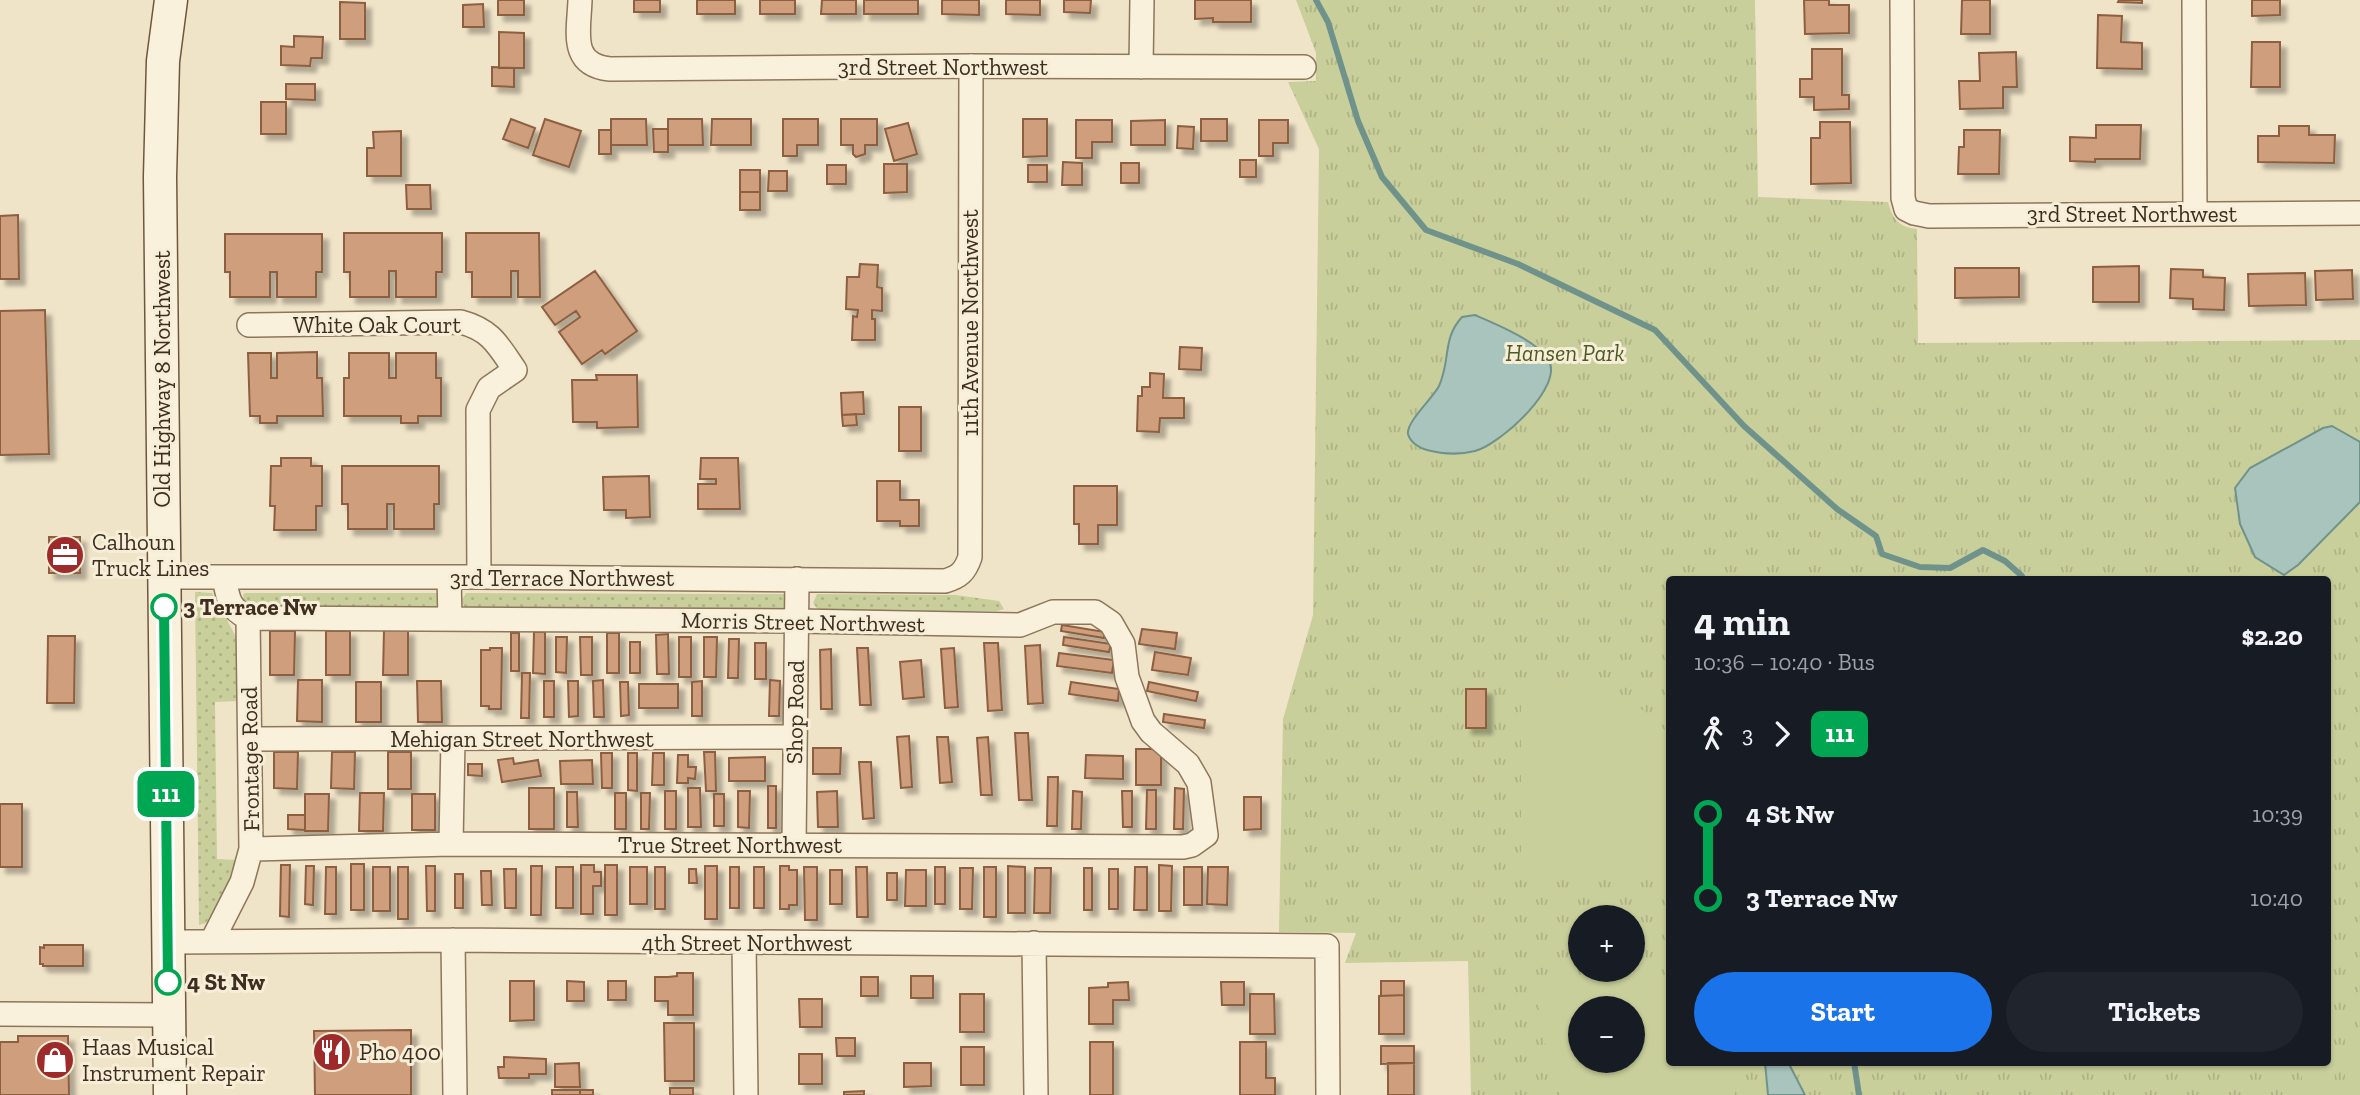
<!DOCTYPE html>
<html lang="en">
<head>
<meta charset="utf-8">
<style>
	body { margin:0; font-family:"Zilla Slab",serif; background:#20242c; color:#f1f3f6; height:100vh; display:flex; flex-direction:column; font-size:26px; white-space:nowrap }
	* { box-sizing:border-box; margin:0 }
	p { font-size:23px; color:#9ea1a6 }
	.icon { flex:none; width:38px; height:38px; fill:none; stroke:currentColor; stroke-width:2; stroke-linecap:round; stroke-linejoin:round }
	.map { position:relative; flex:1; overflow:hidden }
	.details { position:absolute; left:1666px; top:576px; width:665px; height:490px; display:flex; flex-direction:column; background:#171b24; border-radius:7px; box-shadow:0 2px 5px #0004 }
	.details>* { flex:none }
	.badge { padding:0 14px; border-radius:10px; font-size:24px; line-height:46px }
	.controls { position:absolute; left:1568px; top:905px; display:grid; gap:14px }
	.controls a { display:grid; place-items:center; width:77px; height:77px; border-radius:50%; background:#171b24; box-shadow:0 2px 5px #0004; font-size:35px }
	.map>.badge { position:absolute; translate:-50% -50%; box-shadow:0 0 0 4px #fff }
	.legs { display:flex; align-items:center; gap:10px; height:77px; padding:0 28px; font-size:23px }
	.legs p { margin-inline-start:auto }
	.head { display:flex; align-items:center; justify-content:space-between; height:119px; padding:0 28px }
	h1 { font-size:38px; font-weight:800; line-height:52px }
	.primary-button { display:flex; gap:14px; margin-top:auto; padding:14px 28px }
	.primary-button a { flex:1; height:80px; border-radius:42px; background:#1a73e8; color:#fff; font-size:28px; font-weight:800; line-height:80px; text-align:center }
	.primary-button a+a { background:#20242c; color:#f1f3f6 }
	ul { padding:0 28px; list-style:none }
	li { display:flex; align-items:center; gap:24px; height:84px; font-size:26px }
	li i { display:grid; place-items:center; width:10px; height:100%; margin:0 9px; background:currentColor }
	li i::after { content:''; width:18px; height:18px; margin:-9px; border:5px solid; border-radius:50%; background:#171b24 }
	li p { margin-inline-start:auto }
	li:first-child i { background:linear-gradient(#0000 50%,currentColor 0) }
	li:last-child i { background:linear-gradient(currentColor 50%,#0000 0) }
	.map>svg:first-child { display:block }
	.grass { fill:url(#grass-dots) }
	.park { fill:url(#park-tufts); fill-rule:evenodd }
	.pitch { fill:#c9cf9b; fill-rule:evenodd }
	.water { fill:#a9c4bc; stroke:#6f938a; stroke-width:2 }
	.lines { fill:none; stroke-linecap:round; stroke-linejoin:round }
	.stream { stroke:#6f938a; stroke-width:6 }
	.building { fill:#cf9f7d; stroke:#8d5f41; stroke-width:2; filter:url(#shadow) }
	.street-casing { stroke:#8d765c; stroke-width:26 }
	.secondary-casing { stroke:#6f573f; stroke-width:35 }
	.street { stroke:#faf1dc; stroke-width:23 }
	.secondary { stroke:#faf1dc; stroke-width:32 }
	.line-1-casing { stroke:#fff; stroke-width:16 }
	.line-1 { stroke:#00a651; stroke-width:10 }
	.stop-1-dot { fill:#fff; stroke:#00a651; stroke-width:3.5 }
	.labels { text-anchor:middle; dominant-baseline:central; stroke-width:6; stroke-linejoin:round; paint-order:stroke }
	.street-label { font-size:23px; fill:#3d2e20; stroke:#f7eed8 }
	.park-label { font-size:23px; font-style:italic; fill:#4d5a26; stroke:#f7eed8 }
	.poi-label { font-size:23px; fill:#3d2e20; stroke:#f7eed8; text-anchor:start }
	.stop-label { font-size:23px; font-weight:bold; fill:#3d2e20; stroke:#f7eed8; text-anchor:start }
</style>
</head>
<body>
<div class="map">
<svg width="2360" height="1095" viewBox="0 0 2360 1095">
	<defs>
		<pattern id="grass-dots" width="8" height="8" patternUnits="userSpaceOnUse" patternTransform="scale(1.75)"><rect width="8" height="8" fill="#c9cf9b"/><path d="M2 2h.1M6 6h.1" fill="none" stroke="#aeb285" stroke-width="1.8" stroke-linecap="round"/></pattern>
		<pattern id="park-tufts" width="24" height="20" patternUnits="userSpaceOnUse" patternTransform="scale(1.75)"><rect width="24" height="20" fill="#c9cf9b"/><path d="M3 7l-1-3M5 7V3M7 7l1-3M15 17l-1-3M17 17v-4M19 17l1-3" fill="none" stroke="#aeb285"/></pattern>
		<filter id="shadow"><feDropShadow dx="6" dy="6" stdDeviation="2" flood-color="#0004"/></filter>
	</defs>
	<rect width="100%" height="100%" fill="#f0e4c8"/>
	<path class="grass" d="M195,592L212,593L240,644L239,701L215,702L217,859L237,860L238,871L206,923L199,925Z
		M245,593H437L439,596L436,607L250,606L244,602L243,595Z
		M466,593L784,594L786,606L784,610H466L461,601Z
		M817,594L956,595L999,601L1004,609L997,611H819L813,603Z"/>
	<path class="park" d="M1296,0H1755L1758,197L1888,202C1893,220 1899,227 1917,229L1918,343L2360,340V1095H1471L1468,961L1345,963L1356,933L1279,932L1283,719L1313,615L1319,149L1288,82L1316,81V53ZM1670,579H2328V1062H1670ZM1580,917H1633V970H1580ZM1580,1008H1633V1060H1580Z"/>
	<path class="pitch" d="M1521,679C1562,679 1606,685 1641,709C1651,716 1660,726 1669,734V880L1533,879L1521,867Z
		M1534,982H1669L1670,1062H1735V1095H1562L1549,1065ZM1633,1008V1060H1580V1008Z
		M2328,1035H2334L2335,1095H2302V1062H2328Z
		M2345,1035H2360V1095H2345Z"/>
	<path class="water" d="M1475,315C1496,324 1535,340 1548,359C1566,386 1499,445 1475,451C1459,455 1442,454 1427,450C1419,448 1410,442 1408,434C1406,422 1433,398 1439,386C1451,359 1442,339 1462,317Z
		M2332,426L2360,442V502L2298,565L2284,575L2255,557L2240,524L2235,488L2250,468L2323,428Z
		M1765,1062H1788L1805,1095H1768Z"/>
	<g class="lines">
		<path class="stream" d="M1316,0L1328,22L1358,121L1382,177L1426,230L1518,264L1655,330L1744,426L1837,509L1876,536L1882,554L1920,567L1950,568L1983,550L2005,561L2022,576V579
			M1854,1062L1859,1095"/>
	</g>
	<path class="building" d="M498,0H524V15H498Z
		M634,0H660V12H634Z
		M697,0H735V14H697Z
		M760,0H795V14H760Z
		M822,0H856V14H821Z
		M864,0H918V14H864Z
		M942,0H979V15L942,14Z
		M1006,0H1040V15L1006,14Z
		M1064,0H1091L1090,13L1064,12Z
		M1195,0H1251V22H1213V18L1195,19Z
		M1804,0H1829V5H1849V33L1805,34Z
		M1962,0H1990V34H1961Z
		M2119,0H2142V3L2118,2Z
		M2252,0H2280V15L2252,16Z
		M340,2L365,3V39H340Z
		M483,4L484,27H463V5Z
		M2098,15L2122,16L2121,42L2142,43V69L2097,68Z
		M499,32L524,33V68H499Z
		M294,36L323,37L322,58H311L310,66L281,65V46L294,47Z
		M2252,42H2280V87H2251Z
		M1812,49H1842V95H1849V109L1814,110V97H1800V79H1812Z
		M2016,52L2017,87H2003V108L1960,109L1959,81H1980L1979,53Z
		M492,67L514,68V87L492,86Z
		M286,84H315V100L286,99Z
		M261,102H286V134H261Z
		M511,119L535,128L528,148L503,139Z
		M545,119L581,131L569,167L533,155Z
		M611,119H646L647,145H611Z
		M668,119H702L703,145H668Z
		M712,119H751V145H711Z
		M783,119H818V145H797V156H783Z
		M841,119H877V145H865V154L856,157L853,154V145H841Z
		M1023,119H1047V156L1023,157Z
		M1201,119H1227V141H1201Z
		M1076,120H1112V142H1092V158H1076Z
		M1165,120V145H1131V121Z
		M1259,120H1288V143H1273V156H1259Z
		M1820,122H1850L1851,183L1811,184V138H1820Z
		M908,123L917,154L894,161L885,129Z
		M2096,125H2141L2140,159H2095V162L2070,161V137L2096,138Z
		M1178,126L1194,127L1193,149L1177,148Z
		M2279,126H2309V135H2335L2334,163L2258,162V136H2279Z
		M653,129H668V152H654Z
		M599,130H611V154H599Z
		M1964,130H2000L1999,174H1958L1959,147H1964Z
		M401,131V176H367V148H374L373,132Z
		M1240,160H1256V177H1240Z
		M1063,162L1082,163V185H1062Z
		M1121,163H1139V183H1121Z
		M884,164H907V192L884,193Z
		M827,165H846V184H827Z
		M1028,165H1047V182H1028Z
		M740,170H760V192H740Z
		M769,171H787V191H768Z
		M406,185H430L431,209H407Z
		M740,192H760V210H740Z
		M18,215L19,279H0V216Z
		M344,233H442V272H436V297H396V271H389V297H350V272H344Z
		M466,233H539L540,297H518V271H511V297H472V272H466Z
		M225,234H322V272H316V297H277V272H270V297H230V272H225Z
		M860,264L878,265L877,287L882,288V311L872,310V319H875V340H852L853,316L857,317L858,310L846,309L847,277H859Z
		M2139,266V302H2093V267Z
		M1955,268H2019V297L1955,298Z
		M2171,269L2203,270V277L2225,278L2224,310L2193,309V299L2170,298Z
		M2352,270L2353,299L2316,300L2315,271Z
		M595,271L637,331L605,354L602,350L582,364L559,332L580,317L576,311L555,325L542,307Z
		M2305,273L2306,305L2249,306L2248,274Z
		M45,310L49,454L0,455V311Z
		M1180,347L1202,348L1201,370L1179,369Z
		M317,352V378H322L323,416H277V423H260V416H250L248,353H271V378H277V353Z
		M349,353H389V378H396V353H436V378H441V416H418V423H401V416H344V378H349Z
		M1150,373L1164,374L1163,398H1184V418H1160L1159,432L1137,431L1138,396H1142V387H1150Z
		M596,375H637L638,427L597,428V422H573L572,380H597Z
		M863,392L864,414L842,415L841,393Z
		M899,407H921V451H899Z
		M856,414L857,425L843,426L842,415Z
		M281,458H311V466H322V506H316V530H274L275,506H270L271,466H281Z
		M701,458H738L740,509H698V484H716V479H700Z
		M342,466H439V504H434V529H394V504H387V529H348V504H342Z
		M649,476L650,517L626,518V510H604L603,477Z
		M877,481H900V500H919V526H900V521H877Z
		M1074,486H1117V525H1098V544H1079V524H1074Z
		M49,537H80V573H49Z
		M1062,625L1105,632L1104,638L1061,631Z
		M1142,629L1177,633L1175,649L1139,644Z
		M384,630H408V675H383Z
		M270,631H295L294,675H270Z
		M326,631H350V675H326Z
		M534,632H545V674L533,673Z
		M511,633H519V671H511Z
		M607,633H619V673H607Z
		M668,634L669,674H657L656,635Z
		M48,636H75L74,703H47Z
		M556,637H567L566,673L556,672Z
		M580,637H592V675H581Z
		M679,637H691V677H679Z
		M704,637H717L716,677H704Z
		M1064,637L1111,644L1109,652L1063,645Z
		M729,639H739L738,678H728Z
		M630,642H640V673H630Z
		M755,643H766V679H755Z
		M984,643H998L1002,710L988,711Z
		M1040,645L1043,703L1028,704L1025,646Z
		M490,648H502L501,709H489V706H481V650H490Z
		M857,648H868L871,705H860Z
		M954,648L958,707L945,708L941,649Z
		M831,649L832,709H821L820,650Z
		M1155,652L1191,658L1188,675L1152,670Z
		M1059,653L1114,660L1112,673L1057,666Z
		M921,660L924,697L903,699L900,662Z
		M522,673H530L529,718H521Z
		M298,680H322V722L297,721Z
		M603,680L604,717H594L593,681Z
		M770,680L780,681L779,716H769Z
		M417,681H441L442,722H418Z
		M544,681H554V717H544Z
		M568,681H578V716L569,717Z
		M702,681V716H692V682Z
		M356,682H381V722H356Z
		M620,682H628L629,715L621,716Z
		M1071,682L1119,689L1118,701L1069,694Z
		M1149,682L1198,692L1196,701L1147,691Z
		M639,684H678V708H639Z
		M1466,689H1486V728H1466Z
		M1164,714L1205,720L1204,728L1163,722Z
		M1015,733H1028L1032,800H1019Z
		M909,736L912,787L901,788L897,737Z
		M937,737H948L952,782L940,783Z
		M988,737L992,795H981L977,738Z
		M813,748H841L840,774H813Z
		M1136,749H1161V785H1136Z
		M274,752H298L297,789L274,788Z
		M332,752H355L354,789L331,788Z
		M388,752H411V789H388Z
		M704,752H715L716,791H706Z
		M601,753H612V788H602Z
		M628,753H637V791L628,790Z
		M653,753H664V785H652Z
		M678,755H688V767H696L695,779L688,778V783H677Z
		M1086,755L1123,756V779L1085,778Z
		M765,757V781H729V758Z
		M513,758L514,764L538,760L541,776L502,782L498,760Z
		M592,760L593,784H561L560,761Z
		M859,762H871L874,818L863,819Z
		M468,764H482V776L468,775Z
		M1048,777H1058L1057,826H1047Z
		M768,786H776V828H768Z
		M529,788H554V829H529Z
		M688,788H700L701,827H688Z
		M1175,788L1184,789L1183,829H1174Z
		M1147,790H1156V829H1146Z
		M665,791H676V829H665Z
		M738,791H750L749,828L738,827Z
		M837,791L838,827H818L817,792Z
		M1073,791L1082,792L1081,829H1072Z
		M1122,791H1132V827H1123Z
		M567,792H577L578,827H567Z
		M360,793H384L383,831H359Z
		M615,793H626V829H615Z
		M641,793H650L649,829H641Z
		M305,794H329L328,831H305Z
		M412,794H435V830H412Z
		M714,794H724V826H714Z
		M1244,797H1261V829L1244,830Z
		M0,804H22V867H0Z
		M288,815H305V830L288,829Z
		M351,864H364V910H351Z
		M281,865H290L289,917L280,916Z
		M581,865H594V872H601V886H593V914H581Z
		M605,865H617V915H605Z
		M1159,865L1172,866L1171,911H1159Z
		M306,866H314L313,905L305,904Z
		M426,866H435V911H427Z
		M531,866H542L541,915H531Z
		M705,866H717V919H705Z
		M780,866H789V870H797V905H789V909H780Z
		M1008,866L1025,867V913H1008Z
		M326,867H336V914H325Z
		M373,867H390V911H373Z
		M398,867H408V919H398Z
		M556,867H573V908H556Z
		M630,867H647V904H630Z
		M655,867H665V909H655Z
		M730,867H739V908H730Z
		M754,867H764V908H754Z
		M804,867H817V920H805Z
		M856,867H867L868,917H857Z
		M935,867H945V904H935Z
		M984,867H996V917H984Z
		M1135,867H1147V910H1134Z
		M1184,867H1202V905H1184Z
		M1208,867H1228L1227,905L1207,904Z
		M960,868H973L972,909H960Z
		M1035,868H1051L1050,913H1034Z
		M1084,868H1092V910H1084Z
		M504,869H516V908H505Z
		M689,869H696L697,883H689Z
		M1109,869H1118V909H1109Z
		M830,870H842V904H830Z
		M906,870H926V906H905Z
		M481,871H491L492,905H482Z
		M887,873H897V900H887Z
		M455,874H463V908H455Z
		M44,945H83V966H43V964H40V947L44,948Z
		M677,973H693V1015H668V1001H655V977H668L677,976Z
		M911,976H933V998H911Z
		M861,977H878V996H861Z
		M510,981H534V1020L510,1021Z
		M567,981L584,982V1001H567Z
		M608,981H626V1000H608Z
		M1381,981H1404V995L1381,996Z
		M1128,982L1129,1000H1113V1024H1089V988L1108,987V983Z
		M1221,982H1244V1005H1222Z
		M960,994H984V1032H960Z
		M1250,994H1274L1275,1034H1250Z
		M1404,995V1034H1379V996Z
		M799,999H822V1027H800Z
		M664,1023H694V1081H665Z
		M411,1030V1095H315L314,1031Z
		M18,1036H68L69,1095H0V1042H18Z
		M836,1038H855V1056H837Z
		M1090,1042H1113V1095H1090Z
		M1240,1042H1266V1078H1275V1095H1240Z
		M1381,1046H1414V1063L1381,1064Z
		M961,1047H984V1085H961Z
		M799,1054H822V1084H799Z
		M504,1057L546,1059V1074H529V1078H499L498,1067H504Z
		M579,1063L580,1087H555V1064Z
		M904,1063H931V1086L904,1087Z
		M1388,1063H1414V1095H1388Z
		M670,1088H693V1095H670Z
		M552,1090H580V1095H552Z
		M580,1090H593V1095H580Z
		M864,1091V1095H844V1092Z"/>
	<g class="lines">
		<defs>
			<path id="street" d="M580,0C579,31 569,65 610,69L971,66L1304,67
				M1902,0L1903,198L1906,209L1914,213L1929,216L2360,213
				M2194,0L2195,214
				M1141,67L1142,0
				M249,325L461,322C491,330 498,345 515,370L489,388L478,410L479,577
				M164,577H479L945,581C959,577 965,572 970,557L971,66
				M224,577C228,598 228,608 248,618L797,621L1020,625L1053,612H1095L1111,623L1123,644L1127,677L1143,721L1151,732L1188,764L1199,783L1206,835L1192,845L1183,847L451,844L251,849
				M449,577L450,619
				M251,739L794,737
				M451,844L453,740
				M794,845L797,579
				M453,940L455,1095
				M212,941L242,882L251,849L248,618
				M167,942L453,940L1327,946L1328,1095
				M744,943L746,1095
				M1034,943L1036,1095
				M0,1014L168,1015"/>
			<path id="secondary" d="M170,1095L160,177L163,61L171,0"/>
		</defs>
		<use href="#street" class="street-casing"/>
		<use href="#secondary" class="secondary-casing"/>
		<use href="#street" class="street"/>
		<use href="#secondary" class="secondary"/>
	</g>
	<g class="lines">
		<defs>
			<path id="line-1" d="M164,607L168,982"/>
		</defs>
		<use href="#line-1" class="line-1-casing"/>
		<use href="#line-1" class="line-1"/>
	</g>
	<defs>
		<symbol id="office-disc" viewBox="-11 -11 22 22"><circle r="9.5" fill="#9e2a2b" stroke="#f7eed8"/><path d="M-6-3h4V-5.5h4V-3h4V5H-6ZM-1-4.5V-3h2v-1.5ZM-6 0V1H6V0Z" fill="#fff"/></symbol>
		<symbol id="restaurant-disc" viewBox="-11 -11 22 22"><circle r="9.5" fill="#9e2a2b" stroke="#f7eed8"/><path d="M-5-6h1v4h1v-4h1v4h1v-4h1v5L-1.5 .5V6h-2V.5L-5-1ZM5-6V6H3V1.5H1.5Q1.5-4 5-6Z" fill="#fff"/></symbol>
		<symbol id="shop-disc" viewBox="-11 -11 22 22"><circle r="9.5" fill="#9e2a2b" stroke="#f7eed8"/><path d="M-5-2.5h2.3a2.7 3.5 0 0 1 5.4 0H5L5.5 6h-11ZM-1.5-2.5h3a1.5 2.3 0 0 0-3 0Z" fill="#fff"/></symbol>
	</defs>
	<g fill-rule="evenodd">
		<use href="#office-disc" x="43" y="533" width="44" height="44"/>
		<use href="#restaurant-disc" x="310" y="1030" width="44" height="44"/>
		<use href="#shop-disc" x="33" y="1038" width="44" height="44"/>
	</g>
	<g class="stop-1-dot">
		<circle cx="164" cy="607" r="12"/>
		<circle cx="168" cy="982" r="12"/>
	</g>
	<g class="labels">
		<g class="street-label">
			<text x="943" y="67">3rd Street Northwest</text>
			<text x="2132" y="214">3rd Street Northwest</text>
			<text transform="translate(970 323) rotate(-90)">11th Avenue Northwest</text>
			<text x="377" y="325">White Oak Court</text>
			<text transform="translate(162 379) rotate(-90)">Old Highway 8 Northwest</text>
			<text x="562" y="578">3rd Terrace Northwest</text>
			<text transform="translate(803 622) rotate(1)">Morris Street Northwest</text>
			<text transform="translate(795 712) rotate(-89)">Shop Road</text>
			<text x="522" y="739">Mehigan Street Northwest</text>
			<text transform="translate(250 759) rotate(-91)">Frontage Road</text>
			<text x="730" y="845">True Street Northwest</text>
			<text x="747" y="943">4th Street Northwest</text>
		</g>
		<g class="park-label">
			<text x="1565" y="353">Hansen Park</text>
		</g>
		<g class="poi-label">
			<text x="92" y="542">Calhoun<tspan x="92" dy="26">Truck Lines</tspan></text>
			<text x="82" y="1047">Haas Musical<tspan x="82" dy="26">Instrument Repair</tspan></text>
			<text x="359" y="1052">Pho 400</text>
		</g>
		<g class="stop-label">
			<text x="183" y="607">3 Terrace Nw</text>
			<text x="187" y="982">4 St Nw</text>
		</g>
	</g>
</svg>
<div class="controls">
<a>+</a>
<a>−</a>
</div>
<b class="badge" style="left:166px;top:794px;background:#00a651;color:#fff">111</b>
<section class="details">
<div class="head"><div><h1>4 min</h1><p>10:36 – 10:40 · Bus</p></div><b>$2.20</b></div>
<div class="legs"><svg class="icon" aria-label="walk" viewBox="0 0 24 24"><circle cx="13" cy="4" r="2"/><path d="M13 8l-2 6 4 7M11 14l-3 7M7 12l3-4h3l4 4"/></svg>3<svg class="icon" aria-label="forward" viewBox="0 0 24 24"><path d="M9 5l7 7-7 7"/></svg><b class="badge" style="background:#00a651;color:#fff">111</b></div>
<ul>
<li><i style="color:#00a651"></i><b>4 St Nw</b><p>10:39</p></li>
<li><i style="color:#00a651"></i><b>3 Terrace Nw</b><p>10:40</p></li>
</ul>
<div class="primary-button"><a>Start</a><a>Tickets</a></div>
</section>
</div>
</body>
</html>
